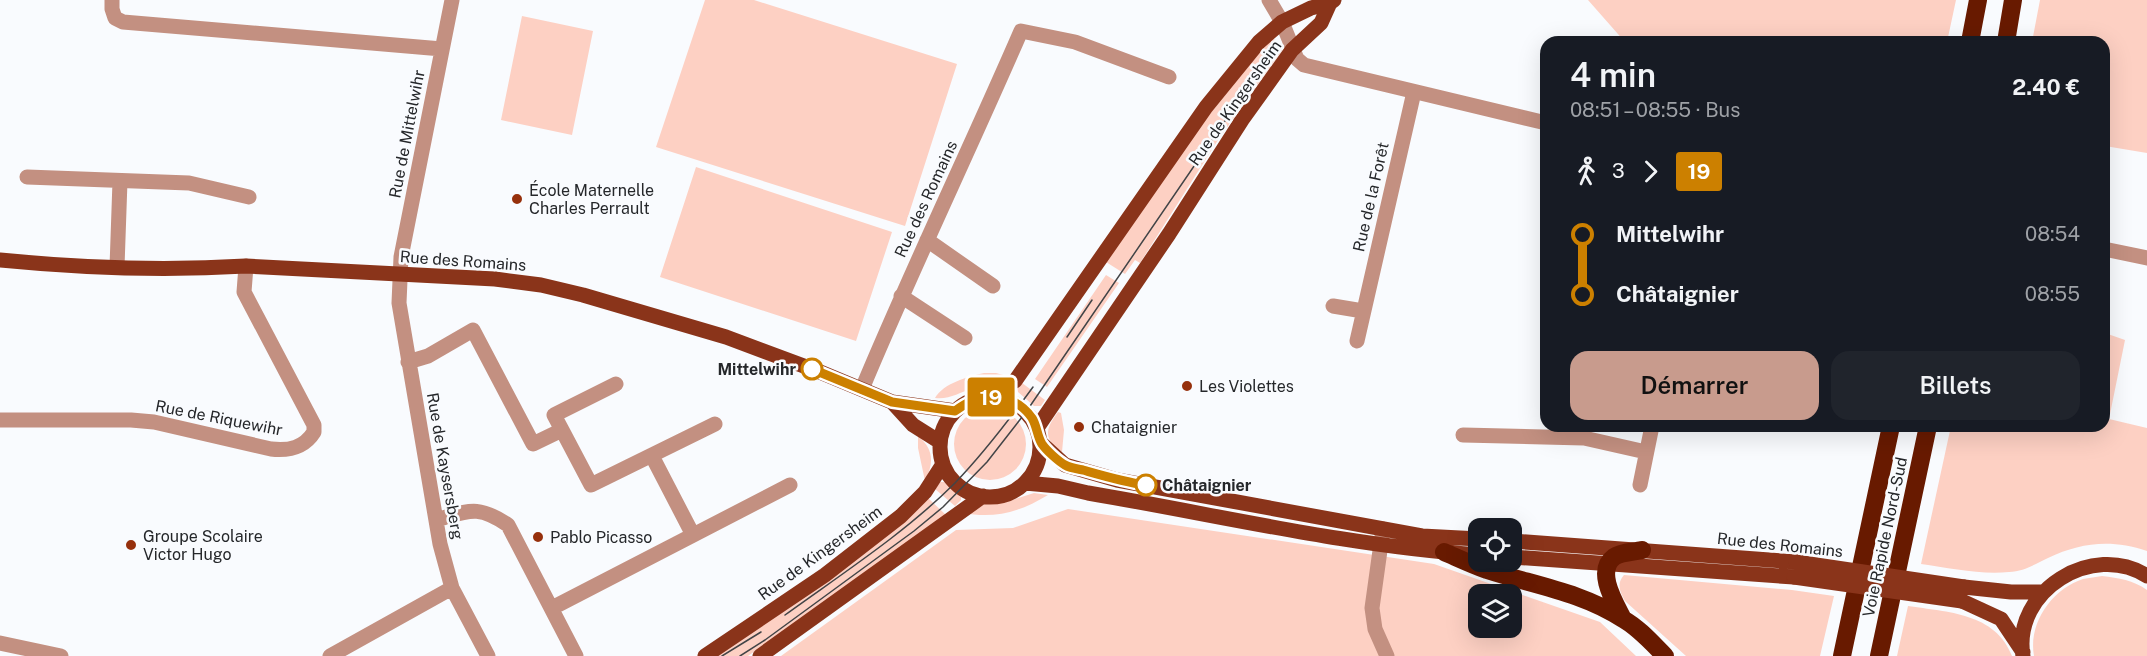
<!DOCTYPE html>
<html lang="fr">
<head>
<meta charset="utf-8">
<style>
	body { margin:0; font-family:"Public Sans",sans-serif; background:#20242c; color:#f1f3f6; height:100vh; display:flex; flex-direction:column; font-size:22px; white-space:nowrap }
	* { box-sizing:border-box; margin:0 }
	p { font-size:20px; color:#9ea1a6 }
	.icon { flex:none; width:33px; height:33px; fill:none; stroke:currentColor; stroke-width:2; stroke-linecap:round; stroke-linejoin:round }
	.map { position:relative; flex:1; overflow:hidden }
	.side { position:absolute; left:1540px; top:36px; width:570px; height:396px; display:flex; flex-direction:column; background:#171b24; border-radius:18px; box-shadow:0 6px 24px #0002 }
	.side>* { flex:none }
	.badge { padding:0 12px; border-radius:4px; font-size:21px; line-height:39px }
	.tools { position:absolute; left:1468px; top:518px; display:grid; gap:12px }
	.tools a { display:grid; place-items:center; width:54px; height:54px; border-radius:12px; background:#171b24; box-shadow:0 6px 24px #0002; font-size:30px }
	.map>.badge { position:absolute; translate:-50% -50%; box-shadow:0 0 0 3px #fff }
	.legs { display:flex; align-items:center; gap:9px; height:66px; padding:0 30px; font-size:20px }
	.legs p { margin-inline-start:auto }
	.summary { display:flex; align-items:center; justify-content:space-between; height:102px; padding:0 30px }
	h1 { font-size:33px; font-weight:600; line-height:45px }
	.cta { display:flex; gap:12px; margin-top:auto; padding:12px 30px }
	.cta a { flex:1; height:69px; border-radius:18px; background:#c89b8d; color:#111; font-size:24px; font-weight:600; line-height:69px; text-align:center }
	.cta a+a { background:#20242c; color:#f1f3f6 }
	ul { padding:0 30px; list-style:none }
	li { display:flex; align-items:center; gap:21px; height:60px; font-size:22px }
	li i { display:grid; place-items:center; width:9px; height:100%; margin:0 8px; background:currentColor }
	li i::after { content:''; width:15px; height:15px; margin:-8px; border:4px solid; border-radius:50%; background:#171b24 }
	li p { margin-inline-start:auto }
	li:first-child i { background:linear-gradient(#0000 50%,currentColor 0) }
	li:last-child i { background:linear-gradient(currentColor 50%,#0000 0) }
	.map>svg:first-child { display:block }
	.green { fill:#fdd0c3; fill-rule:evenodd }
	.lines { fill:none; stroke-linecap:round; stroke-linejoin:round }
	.minor { stroke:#c39081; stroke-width:15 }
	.major { stroke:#8a341a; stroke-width:15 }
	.highway { stroke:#681a00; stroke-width:18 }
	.tram { stroke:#424447; stroke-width:1.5 }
	.major-bridge { stroke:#8a341a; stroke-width:15 }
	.line-1-casing { stroke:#fff; stroke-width:14 }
	.line-1 { stroke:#cc8000; stroke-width:9 }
	.poi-dot { fill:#96300c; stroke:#f9fbfe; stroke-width:2 }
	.stop-1-dot { fill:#fff; stroke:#cc8000; stroke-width:3 }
	.labels { text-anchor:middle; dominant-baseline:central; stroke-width:5; stroke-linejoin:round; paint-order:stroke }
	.street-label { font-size:16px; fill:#25272a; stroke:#f9fbfe }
	.poi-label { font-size:16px; fill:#25272a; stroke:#f9fbfe; text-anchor:start }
	.stop-label { font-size:16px; font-weight:bold; fill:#25272a; stroke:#f9fbfe; text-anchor:end }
</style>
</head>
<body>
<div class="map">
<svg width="2147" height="656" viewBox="0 0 2147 656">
	<rect width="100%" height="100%" fill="#f9fbfe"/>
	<path class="green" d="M705,0H754L957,64L905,226L656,147Z
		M1588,0H1956L1947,42H1625Z
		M2040,0H2147V153L2105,146L2104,42H2032Z
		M522,16L593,31L572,135L501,120Z
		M1272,39L1276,40L1282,50L1281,52L1218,140L1140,263L1135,260L1125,274L1106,262C1159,185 1208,106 1272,39Z
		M696,167L892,232L856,341L660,277Z
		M1106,275L1119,283L1047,387L1035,379Z
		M2105,333L2125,340L2109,419L2147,428V551C2112,539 2081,542 2048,558C2035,564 2025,571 2009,572C1981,575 1949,568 1921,564L1951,426H2104Z
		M984,373H996L1007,376C996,385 985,385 972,389C960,392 949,400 935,398C944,383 967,377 984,373Z
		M1022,383L1045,400L1041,406H1034L1018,392L1017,389Z
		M954 444a36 36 0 1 1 72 0a36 36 0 1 1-72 0Z
		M1058,412L1061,413L1064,430L1062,452C1043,439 1045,429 1058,412Z
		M918,436C934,449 934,463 925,481L918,448Z
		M940,482H944L961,496V500L955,506L935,489Z
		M1034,493L1048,495C1020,512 995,519 963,513L979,504L1006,502Z
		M927,497L946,515L748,656H711Z
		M1068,509L1434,564L1600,622L1636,656H781L956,530L1013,528ZM1479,594H1512V627H1479Z
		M1624,575L1792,590L1834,596L1820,656H1686L1625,601C1620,592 1616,584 1624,575Z
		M2102,576C2119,578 2133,580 2147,590V656H2034C2028,623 2052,589 2083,579C2089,578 2096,577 2102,576Z
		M1908,606C1947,612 1996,613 2012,656H1897Z"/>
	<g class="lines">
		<path class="minor" d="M112,0V9L115,18L123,22L442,49
			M452,0L401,257L399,303L440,544L452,588L488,656
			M1269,0L1282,22L1297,59L1304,65L1546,123
			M27,177L189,183L249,197
			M927,240L993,286
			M2104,249L2147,258
			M117,267L120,181
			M901,296L965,338
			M1333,306L1363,311
			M1357,341L1414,92
			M408,362L428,356L473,330L533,444L562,430L591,485L715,424
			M862,389C912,269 969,151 1021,31L1075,42L1169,77
			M0,420H131L154,422L271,449C289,451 304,448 314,432V425L244,292L246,266
			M562,430L554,415L616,384
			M1463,435L1584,438L1646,452
			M652,456L693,535
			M1640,485L1652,426
			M436,520C469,511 477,504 508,525L576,656
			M1383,529L1372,608L1375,629L1387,656
			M552,608L790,485
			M0,643L61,656
			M330,656L452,588"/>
		<path class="major" d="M0,260C81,268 165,271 246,266L495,279L541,285L583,295L726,337L820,372L892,402L955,411
			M988,396L1015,381L1206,107L1259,42L1282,22L1311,8L1330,3L1334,0
			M940 447a50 50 0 1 1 100 0a50 50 0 1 1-100 0Z
			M892,402L913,425L940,442
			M1037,428L1169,234L1242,120L1292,50L1321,23L1330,3
			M1041,443L1065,465L1117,480L1422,536L1479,539
			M1025,483L1058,486L1088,493C1218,515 1347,546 1479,555
			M1512,541L1796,562
			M1512,557L1794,577
			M1964,587L2011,592H2044
			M1962,601L2001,619L2023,652
			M705,656L825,575L901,516L925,492L943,464
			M760,656L983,496
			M2023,656C2012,591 2093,541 2147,576"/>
		<path class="highway" d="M1970,42L1978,0
			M2006,42L2013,0
			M1444,552C1458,558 1473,565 1487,570C1533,585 1582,592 1623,619C1639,628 1652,643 1665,656
			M1623,619C1615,603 1595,571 1614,557C1621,552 1634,552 1642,550
			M1842,656L1891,426
			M1879,656L1928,426"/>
		<path class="tram" d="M1067,337L1092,300
			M785,615C843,573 905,533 955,483C984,453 1009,420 1033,387
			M722,656L761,632
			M740,656L765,640L914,531L943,507L987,462L1026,412L1231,112L1272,57"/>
		<path class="major-bridge" d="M1796,562L1964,587
			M1794,577L1962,601"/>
	</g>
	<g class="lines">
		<defs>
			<path id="line-1" d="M812,369L892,402L955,411C979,392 1013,391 1032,418C1037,426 1037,436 1042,444C1046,450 1058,461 1065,465C1070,468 1078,469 1083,470C1104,476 1124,482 1146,485"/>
		</defs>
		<use href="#line-1" class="line-1-casing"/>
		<use href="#line-1" class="line-1"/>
	</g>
	<g class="poi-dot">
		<circle cx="517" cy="199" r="6"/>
		<circle cx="1187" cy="386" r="6"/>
		<circle cx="1079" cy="427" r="6"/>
		<circle cx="538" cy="537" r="6"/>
		<circle cx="131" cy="545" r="6"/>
	</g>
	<g class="stop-1-dot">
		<circle cx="812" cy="369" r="10"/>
		<circle cx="1146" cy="485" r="10"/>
	</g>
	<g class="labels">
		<g class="street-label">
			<text transform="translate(1235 103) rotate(-55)">Rue de Kingersheim</text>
			<text transform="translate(407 134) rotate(-79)">Rue de Mittelwihr</text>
			<text transform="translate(1371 197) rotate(-77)">Rue de la Forêt</text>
			<text transform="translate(926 199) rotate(-65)">Rue des Romains</text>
			<text transform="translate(463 261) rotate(4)">Rue des Romains</text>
			<text transform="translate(219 418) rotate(11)">Rue de Riquewihr</text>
			<text transform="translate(445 466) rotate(80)">Rue de Kaysersberg</text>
			<text transform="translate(1885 537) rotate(-78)">Voie Rapide Nord-Sud</text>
			<text transform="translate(1780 545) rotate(6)">Rue des Romains</text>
			<text transform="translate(820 553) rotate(-36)">Rue de Kingersheim</text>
		</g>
		<g class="poi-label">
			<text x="529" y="190">École Maternelle<tspan x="529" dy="18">Charles Perrault</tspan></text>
			<text x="1199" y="386">Les Violettes</text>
			<text x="1091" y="427">Chataignier</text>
			<text x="143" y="536">Groupe Scolaire<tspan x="143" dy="18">Victor Hugo</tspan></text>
			<text x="550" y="537">Pablo Picasso</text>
		</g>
		<g class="stop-label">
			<text x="796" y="369">Mittelwihr</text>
			<text x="1162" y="485" text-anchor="start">Châtaignier</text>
		</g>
	</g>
</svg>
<div class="tools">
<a><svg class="icon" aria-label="locate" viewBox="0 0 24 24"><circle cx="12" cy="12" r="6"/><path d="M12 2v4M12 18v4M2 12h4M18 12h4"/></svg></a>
<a><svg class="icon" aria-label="layers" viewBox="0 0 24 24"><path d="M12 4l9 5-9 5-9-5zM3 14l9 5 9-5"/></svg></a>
</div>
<b class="badge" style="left:991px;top:397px;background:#cc8000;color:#fff">19</b>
<section class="side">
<div class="summary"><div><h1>4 min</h1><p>08:51 – 08:55 · Bus</p></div><b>2.40 €</b></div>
<div class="legs"><svg class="icon" aria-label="walk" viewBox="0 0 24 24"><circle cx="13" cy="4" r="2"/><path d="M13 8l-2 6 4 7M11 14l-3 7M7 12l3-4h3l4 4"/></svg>3<svg class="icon" aria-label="forward" viewBox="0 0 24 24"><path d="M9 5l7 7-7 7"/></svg><b class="badge" style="background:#cc8000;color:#fff">19</b></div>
<ul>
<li><i style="color:#cc8000"></i><b>Mittelwihr</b><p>08:54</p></li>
<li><i style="color:#cc8000"></i><b>Châtaignier</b><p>08:55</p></li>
</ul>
<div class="cta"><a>Démarrer</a><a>Billets</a></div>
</section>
</div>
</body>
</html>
